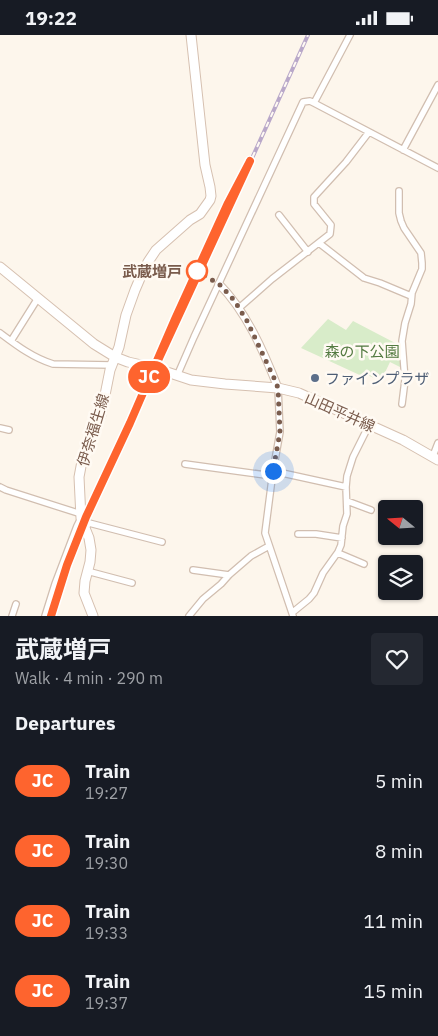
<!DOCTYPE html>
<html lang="en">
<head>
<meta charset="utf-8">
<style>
	body { margin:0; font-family:"IBM Plex Sans","Noto Sans JP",sans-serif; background:#242831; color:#f1f3f6; height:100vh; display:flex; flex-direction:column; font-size:19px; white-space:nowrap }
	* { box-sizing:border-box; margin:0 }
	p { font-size:16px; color:#9ea1a6 }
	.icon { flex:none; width:28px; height:28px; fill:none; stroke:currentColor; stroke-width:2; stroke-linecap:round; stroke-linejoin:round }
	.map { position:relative; height:581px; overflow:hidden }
	.sheet { display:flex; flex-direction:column; background:#171b24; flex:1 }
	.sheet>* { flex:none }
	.badge { padding:0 10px; border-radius:16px; font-size:18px; line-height:32px }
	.needle { width:32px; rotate:288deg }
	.tools { position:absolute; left:378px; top:465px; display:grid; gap:10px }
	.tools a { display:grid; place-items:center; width:45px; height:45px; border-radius:5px; background:#171b24; box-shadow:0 1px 4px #0004; font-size:25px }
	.you { position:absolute; width:25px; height:25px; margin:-12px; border:4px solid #fff; border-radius:50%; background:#1a73e8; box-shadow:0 0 0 8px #1a73e833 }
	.map>.badge { position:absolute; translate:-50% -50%; box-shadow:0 0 0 2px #fff }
	h2 { padding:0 15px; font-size:19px; line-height:45px }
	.round { display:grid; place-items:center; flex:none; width:52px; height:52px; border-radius:5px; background:#242831 }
	.head { display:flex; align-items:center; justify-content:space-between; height:85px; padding:0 15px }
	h1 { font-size:24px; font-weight:700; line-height:38px }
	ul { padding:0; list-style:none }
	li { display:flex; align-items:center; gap:15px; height:70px; padding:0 15px }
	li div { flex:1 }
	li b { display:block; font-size:19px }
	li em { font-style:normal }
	li .badge { min-width:55px; font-weight:700; text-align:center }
	.status { display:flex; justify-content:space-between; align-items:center; height:35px; padding:0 25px; background:#171b24; direction:ltr }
	.status svg { height:14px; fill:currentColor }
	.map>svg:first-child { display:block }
	.green { fill:#d8ecc9 }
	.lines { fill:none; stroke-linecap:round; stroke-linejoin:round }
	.minor-casing { stroke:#d1beb0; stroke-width:8 }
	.tertiary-casing { stroke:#d1beb0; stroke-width:9 }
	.secondary-casing { stroke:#d6c0b0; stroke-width:11 }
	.minor { stroke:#fff; stroke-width:5.5 }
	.tertiary { stroke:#fff; stroke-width:7 }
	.secondary { stroke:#fff; stroke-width:9 }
	.rail-casing { stroke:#b9a8c9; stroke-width:4 }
	.rail { stroke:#fffaf3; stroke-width:2; stroke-dasharray:5.5; stroke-linecap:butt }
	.line-casing { stroke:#fff; stroke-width:11 }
	.line { stroke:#fe642e; stroke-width:8 }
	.walk { stroke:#7a5c4d; stroke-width:5; stroke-dasharray:0 9 }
	.stop-dot { fill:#fff; stroke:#fe642e; stroke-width:2.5 }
	.service-dot { fill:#5c6f8a; stroke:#fffaf3; stroke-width:2 }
	.labels { text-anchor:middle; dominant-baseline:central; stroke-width:5; stroke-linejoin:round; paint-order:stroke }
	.stop-label { font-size:15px; font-weight:bold; fill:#7a5c4d; stroke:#fffaf3; text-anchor:end }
	.park-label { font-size:15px; fill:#537a41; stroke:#fffaf3 }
	.service-label { font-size:15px; fill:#4e5e75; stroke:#fffaf3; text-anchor:start }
	.street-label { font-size:15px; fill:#7a5c4d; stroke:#fffaf3 }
</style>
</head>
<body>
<div class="status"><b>19:22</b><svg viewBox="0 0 49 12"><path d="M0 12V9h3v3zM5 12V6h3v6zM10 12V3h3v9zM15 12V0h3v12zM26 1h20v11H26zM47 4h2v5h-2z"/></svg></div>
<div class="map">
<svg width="438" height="581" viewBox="0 0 438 581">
	<rect width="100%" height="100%" fill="#fdf6ec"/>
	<path class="green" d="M328,284L346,295L353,286L399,310L402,333L390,327L381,346L365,339L364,342L301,313Z"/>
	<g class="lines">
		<defs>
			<path id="minor" d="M314,68L350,0
				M403,115L438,50
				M399,156V178L401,186L404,193L421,218L422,228V234L412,258L411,269L405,288L402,306L405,345L402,369
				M279,180L308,217
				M319,208L364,243L380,248L411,261
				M239,273L272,244L330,199L331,190L314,169V162L346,127L369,97
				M0,298C16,310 33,323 53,329L112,330
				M11,306L38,263
				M177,341L194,302L303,67L310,66L314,68L438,133
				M278,353L280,397L273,436L265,498L293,581
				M0,393L9,395
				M433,421L438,408
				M185,429L273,441
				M273,436L346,452
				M0,452L6,455L81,479
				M347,466L371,475
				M86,492L89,488L162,507
				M298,499H316L342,503
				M338,518L364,529
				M193,535L229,540
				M87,536L132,548
				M293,577L309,564L314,558L323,538L338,517L341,510L343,491L347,479L346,452L347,441L353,422L369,390
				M12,581L16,569
				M45,581L55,549L77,491L81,483
				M189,581L203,564L221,549L229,540L251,521L269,511"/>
			<path id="tertiary" d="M219,249C246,276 264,317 278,353"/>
			<path id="secondary" d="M0,232L94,309L115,322L128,327L155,333L191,345L225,349L278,353L299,358L403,405L438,425
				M93,581L84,558L85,546L90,527L91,515L89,503L81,483L79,442L83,421L101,380L110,335L119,312L126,280L135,255L141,241L148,227L156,215L190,185L200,179L210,165L211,161L210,152L205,130L191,0"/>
		</defs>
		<use href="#minor" class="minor-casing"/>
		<use href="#tertiary" class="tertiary-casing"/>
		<use href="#secondary" class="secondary-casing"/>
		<use href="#minor" class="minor"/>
		<use href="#tertiary" class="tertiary"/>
		<use href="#secondary" class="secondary"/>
		<defs>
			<path id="rail" d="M248,132L308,0
				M51,581C59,554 67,528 78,502C94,464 113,426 130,388C169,300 205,211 250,126"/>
		</defs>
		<use href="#rail" class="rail-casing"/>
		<use href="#rail" class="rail"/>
	</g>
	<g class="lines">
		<defs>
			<path id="line" d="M51,581L67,530L86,482L130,388L175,284L228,168L250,126L148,347"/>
		</defs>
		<use href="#line" class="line-casing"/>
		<use href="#line" class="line"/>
		<path class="walk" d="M197,236L219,249L234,265L247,286L274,343L278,353L280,397L273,436"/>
	</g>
	<circle class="stop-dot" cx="197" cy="236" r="10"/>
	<circle class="service-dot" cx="315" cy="343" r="5"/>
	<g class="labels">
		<g class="stop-label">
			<text x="182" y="236">武蔵増戸</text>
		</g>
		<g class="park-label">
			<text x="362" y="316">森の下公園</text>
		</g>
		<g class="service-label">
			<text x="325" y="343">ファインプラザ</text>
		</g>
		<g class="street-label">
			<text transform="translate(340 377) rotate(24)">山田平井線</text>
			<text transform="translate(93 395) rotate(-73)">伊奈福生線</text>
		</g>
	</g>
</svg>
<div class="tools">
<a><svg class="needle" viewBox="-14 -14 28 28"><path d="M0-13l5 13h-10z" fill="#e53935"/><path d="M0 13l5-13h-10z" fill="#9ea1a6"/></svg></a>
<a><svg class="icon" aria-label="layers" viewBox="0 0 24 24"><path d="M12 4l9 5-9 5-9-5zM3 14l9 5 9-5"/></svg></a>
</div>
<div class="you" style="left:273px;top:436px"></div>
<b class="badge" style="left:149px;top:342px;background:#fe642e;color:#fff">JC</b>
</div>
<section class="sheet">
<div class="head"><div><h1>武蔵増戸</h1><p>Walk · 4 min · 290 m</p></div><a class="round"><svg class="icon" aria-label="heart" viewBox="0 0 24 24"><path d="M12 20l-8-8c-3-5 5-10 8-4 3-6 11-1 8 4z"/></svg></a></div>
<h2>Departures</h2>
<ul>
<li><span class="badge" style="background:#fe642e;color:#fff">JC</span><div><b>Train</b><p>19:27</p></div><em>5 min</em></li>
<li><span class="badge" style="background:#fe642e;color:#fff">JC</span><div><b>Train</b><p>19:30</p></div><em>8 min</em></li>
<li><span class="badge" style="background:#fe642e;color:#fff">JC</span><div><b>Train</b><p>19:33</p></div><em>11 min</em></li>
<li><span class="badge" style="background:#fe642e;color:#fff">JC</span><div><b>Train</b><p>19:37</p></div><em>15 min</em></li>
</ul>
</section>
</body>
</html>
